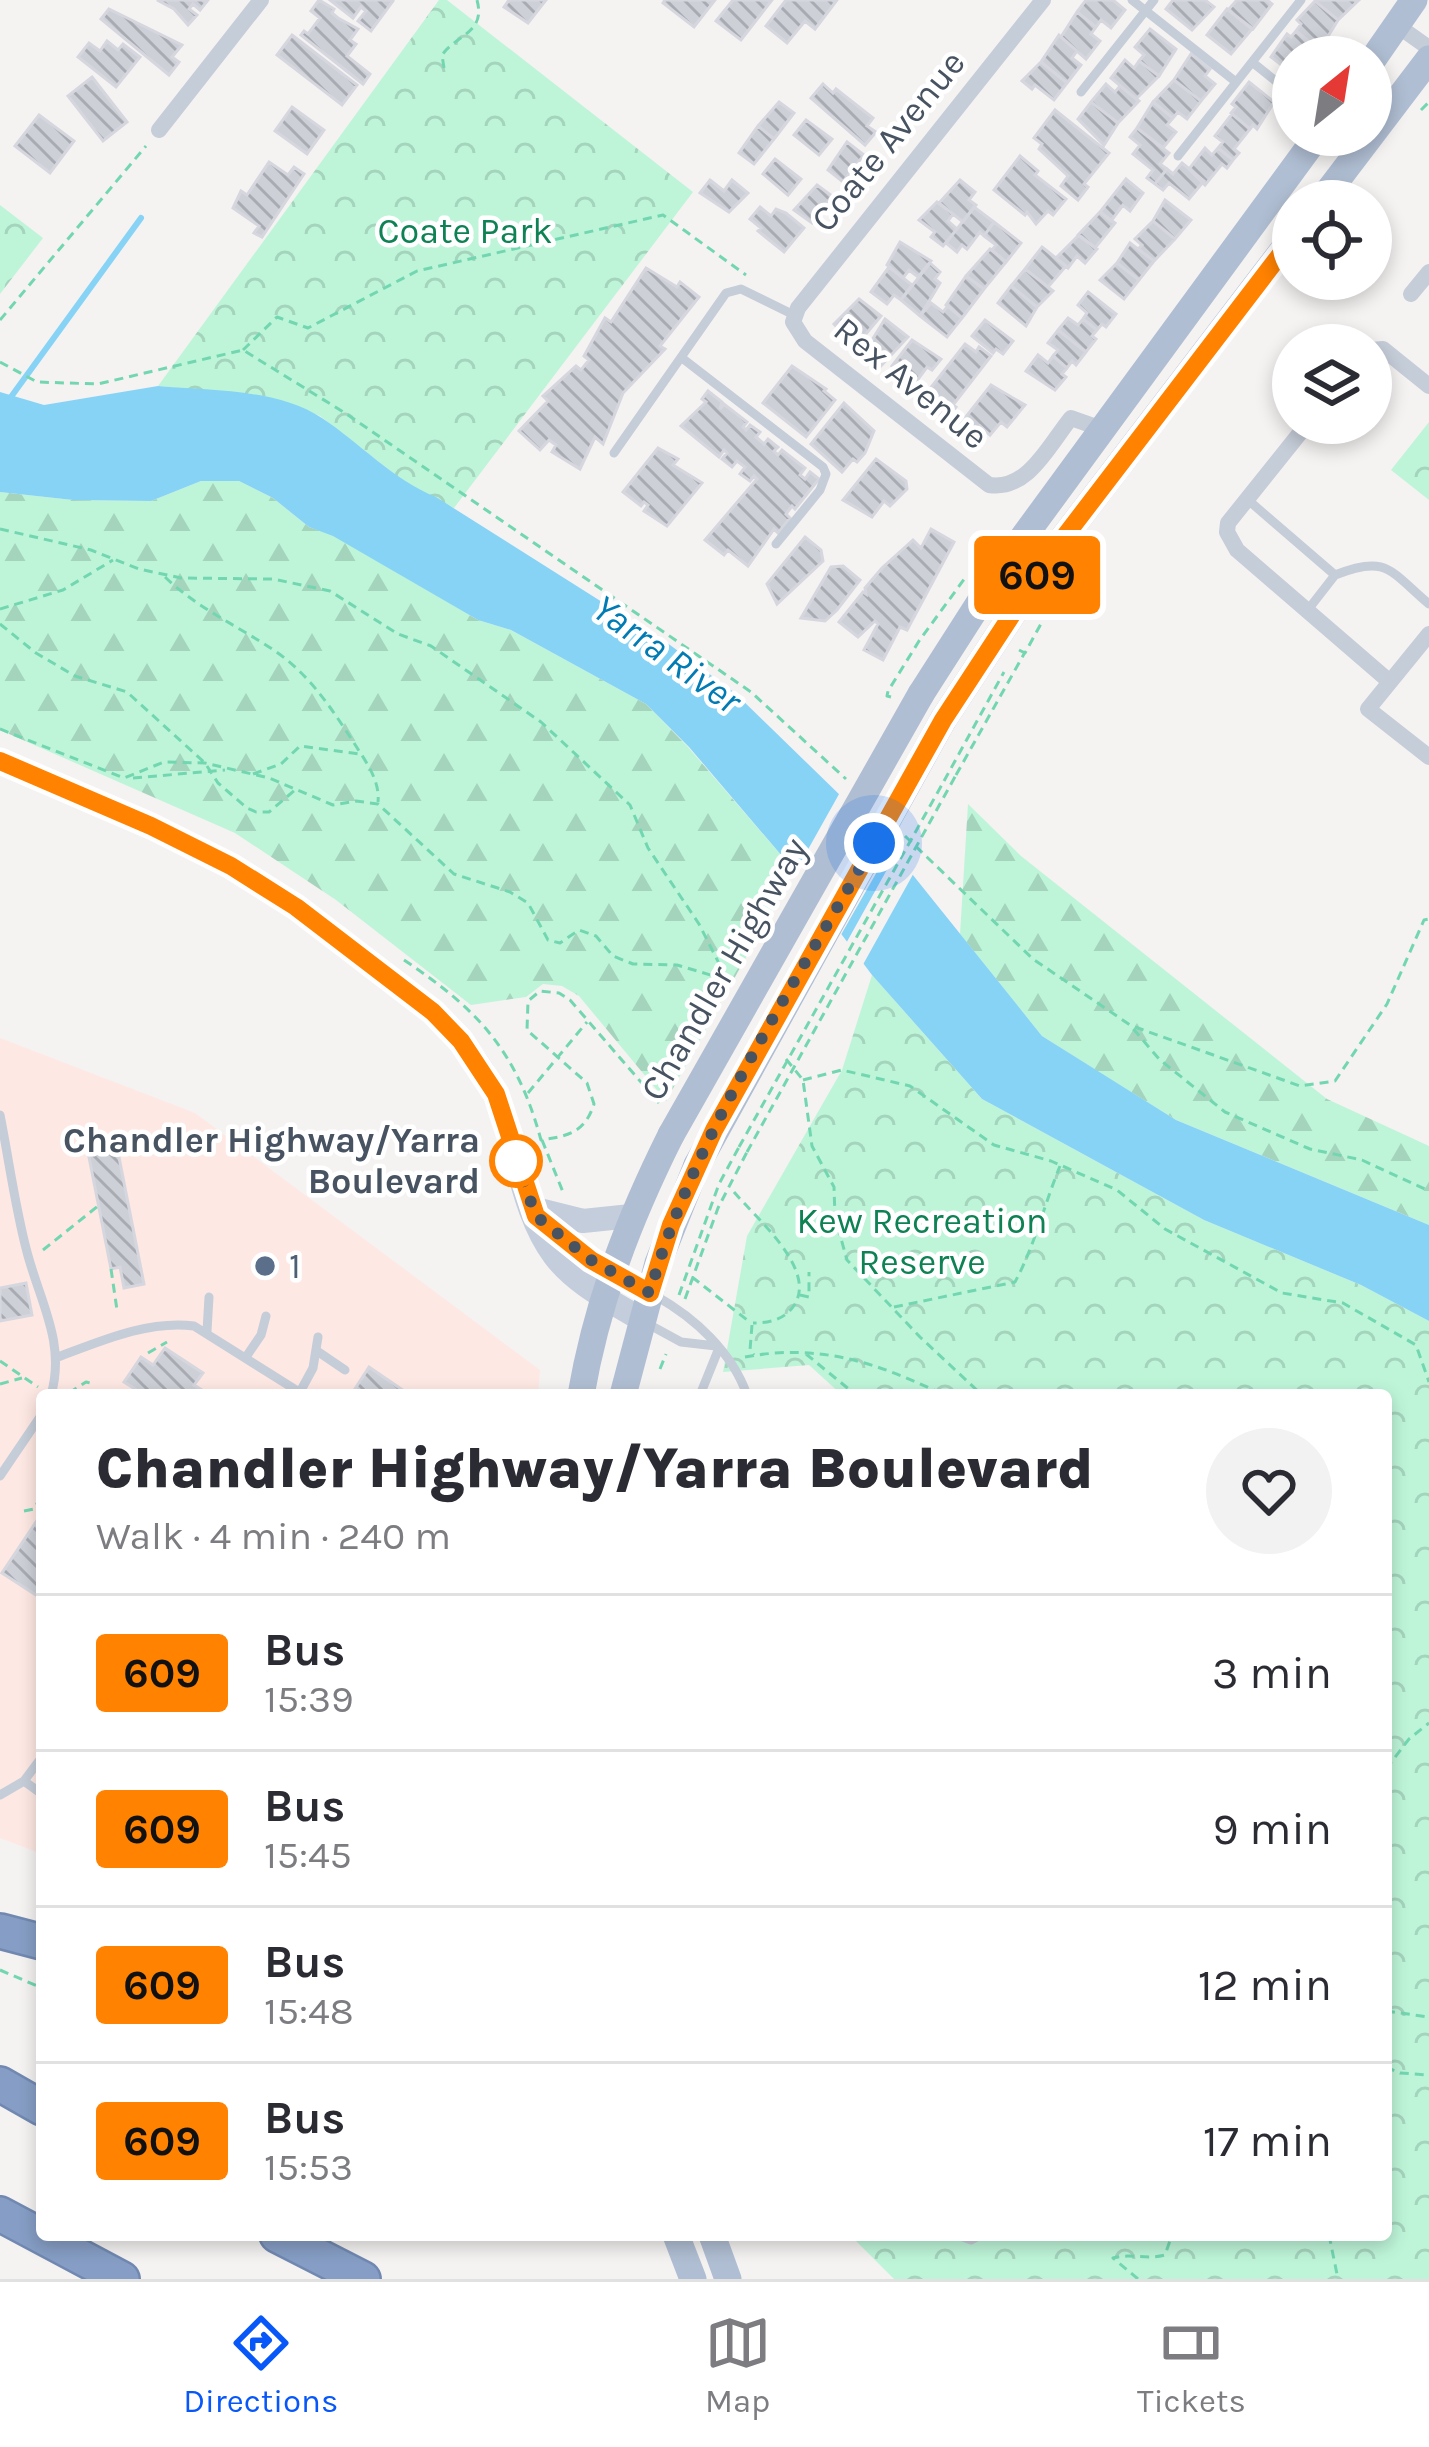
<!DOCTYPE html>
<html lang="en">
<head>
<meta charset="utf-8">
<style>
	body { margin:0; font-family:Karla,sans-serif; background:#f2f2f3; color:#2b2b33; height:100vh; display:flex; flex-direction:column; font-size:45px; white-space:nowrap }
	* { box-sizing:border-box; margin:0 }
	p { font-size:39px; color:#7c7c81 }
	.icon { flex:none; width:66px; height:66px; fill:none; stroke:currentColor; stroke-width:2; stroke-linecap:round; stroke-linejoin:round }
	.map { position:relative; flex:1; overflow:hidden }
	.side { position:absolute; left:36px; top:1389px; width:1356px; height:852px; display:flex; flex-direction:column; background:#fff; border-radius:12px; box-shadow:0 6px 18px #0003 }
	.side>* { flex:none }
	.badge { padding:0 24px; border-radius:9px; font-size:42px; line-height:78px }
	.needle { width:78px; rotate:30deg }
	.tools { position:absolute; left:1272px; top:36px; display:grid; gap:24px }
	.tools a { display:grid; place-items:center; width:120px; height:120px; border-radius:50%; background:#fff; box-shadow:0 6px 18px #0003; font-size:60px }
	.you { position:absolute; width:60px; height:60px; margin:-30px; border:9px solid #fff; border-radius:50%; background:#1a73e8; box-shadow:0 0 0 18px #1a73e833 }
	.map>.badge { position:absolute; translate:-50% -50%; box-shadow:0 0 0 6px #fff }
	.round { display:grid; place-items:center; flex:none; width:126px; height:126px; border-radius:63px; background:#f2f2f3 }
	.head { display:flex; align-items:center; justify-content:space-between; height:204px; padding:0 60px }
	h1 { font-size:57px; font-weight:800; line-height:90px }
	ul { padding:0; list-style:none }
	li { display:flex; align-items:center; gap:36px; height:156px; padding:0 60px; border-top:3px solid #e1e1e2 }
	li div { flex:1 }
	li b { display:block; font-size:45px }
	li em { font-style:normal }
	li .badge { min-width:132px; font-weight:700; text-align:center }
	.menu { display:flex; justify-content:space-around; align-items:center; height:168px; border-top:3px solid #e1e1e2; background:#fff; font-size:33px; color:#7c7c81 }
	.menu a { display:grid; justify-items:center; gap:6px }
	.menu .on { color:#0858f9 }
	.map>svg:first-child { display:block }
	.medical { fill:#fee8e3 }
	.forest { fill:url(#forest-firs) }
	.park { fill:url(#park-crowns) }
	.water { fill:#87d3f6 }
	.pier { fill:#f5f2f2 }
	.lines { fill:none; stroke-linecap:round; stroke-linejoin:round }
	.stream { stroke:#87d3f6; stroke-width:6 }
	.building { fill:url(#building-back-hatch); stroke:#d6d7de; stroke-width:3 }
	.highway-casing { stroke:#7189b1; stroke-width:38 }
	.path { stroke:#72d7b0; stroke-width:3; stroke-dasharray:9 6; stroke-linecap:butt }
	.lane { stroke:#c5cdd8; stroke-width:9 }
	.street { stroke:#c5cdd8; stroke-width:16 }
	.secondary { stroke:#c3cddc; stroke-width:24 }
	.primary { stroke:#b0bed3; stroke-width:27 }
	.highway { stroke:#869ec5; stroke-width:33 }
	.path-bridge { stroke:#72d7b0; stroke-width:3; stroke-dasharray:9 6; stroke-linecap:butt }
	.primary-bridge { stroke:#b0bed3; stroke-width:27 }
	.line-casing { stroke:#fff; stroke-width:27 }
	.line { stroke:#ff8200; stroke-width:18 }
	.walk { stroke:#485362; stroke-width:12; stroke-dasharray:0 21.6 }
	.stop-dot { fill:#fff; stroke:#ff8200; stroke-width:6 }
	.service-dot { fill:#5c6f8a; stroke:#fff; stroke-width:4.5 }
	.labels { text-anchor:middle; dominant-baseline:central; stroke-width:9; stroke-linejoin:round; paint-order:stroke }
	.street-label { font-size:36px; fill:#485362; stroke:#fff }
	.park-label { font-size:36px; fill:#0e8254; stroke:#fff }
	.stop-label { font-size:36px; font-weight:bold; fill:#485362; stroke:#fff; text-anchor:end }
	.service-label { font-size:36px; fill:#4e5e75; stroke:#fff; text-anchor:start }
	.water-label { font-size:39px; font-style:italic; fill:#017bb4; stroke:#fff }
</style>
</head>
<body>
<div class="map">
<svg width="1429" height="2279" viewBox="0 0 1429 2279">
	<defs>
		<pattern id="forest-firs" width="22" height="20" patternUnits="userSpaceOnUse" patternTransform="scale(3)"><rect width="22" height="20" fill="#bef5d9"/><path d="M5 1l3.5 6h-7zM16 11l3.5 6h-7z" fill="#a5d4bd"/></pattern>
		<pattern id="park-crowns" width="20" height="18" patternUnits="userSpaceOnUse" patternTransform="scale(3)"><rect width="20" height="18" fill="#bef5d9"/><path d="M2 6a3 3 0 1 1 6 0M12 15a3 3 0 1 1 6 0" fill="none" stroke="#a5d4bd"/></pattern>
		<pattern id="building-back-hatch" width="6" height="6" patternUnits="userSpaceOnUse" patternTransform="scale(3)"><rect width="6" height="6" fill="#ced0d8"/><path d="M-1 5l2 2M0 0l6 6M5-1l2 2" fill="none" stroke="#a9abb3"/></pattern>
	</defs>
	<rect width="100%" height="100%" fill="#f5f2f2"/>
	<path class="medical" d="M0,1038L195,1113L540,1370L538,1395H42V1854L0,1838Z"/>
	<path class="forest" d="M201,481H239L273,498L309,527L333,535L478,620L511,630L646,704L688,747L788,863L794,871L666,1101L579,996L562,986L543,984L526,997L471,1005L336,900L235,833L0,730V492L73,500L151,501Z
		M968,804L1021,856L1327,1099L1429,1146V1225L1176,1120L1086,1064L1042,1036L960,934Z"/>
	<path class="park" d="M439,0H447L693,192L454,508L411,487L320,416L271,398L158,386Z
		M0,205L43,238L0,294Z
		M1429,422V500L1391,470Z
		M872,975L982,1099L1204,1220L1361,1285L1429,1321V2279H894L850,2235H1386V1395H842L809,1365L723,1372L747,1236L842,1070Z"/>
	<path class="water" d="M158,386C210,391 276,388 322,418C361,444 392,479 436,497L670,645L735,693L880,834L1042,1036L1176,1120L1429,1225V1321L1361,1285L1204,1220L982,1099L872,975L788,863L689,747L646,704L511,630L478,620L333,536L309,527L273,498L239,481H201L151,501L73,500L0,492V392L44,405Z"/>
	<path class="pier" d="M843,787L894,842L838,940L792,878Z
		M899,848L916,869L860,970L844,947Z"/>
	<g class="lines">
		<path class="stream" d="M0,412L141,218"/>
	</g>
	<path class="building" d="M157,0H208L200,10L193,4L189,9L197,15L188,25L174,9Z
		M319,0L334,9L332,13L338,18L358,29L350,40L356,44L347,56L370,74L363,84L301,35L304,31L308,34L320,18L311,11Z
		M330,0H392L393,1L371,31L358,21L366,11L361,7L353,18Z
		M509,0H546L528,23L504,7Z
		M665,0H715L694,27L663,3Z
		M733,0H772L741,40L716,21Z
		M786,0H837L815,29L805,21L787,43L766,26Z
		M1086,0H1113L1125,10L1111,28L1101,20L1096,27L1077,12Z
		M1173,0H1205L1214,7L1192,30L1166,9Z
		M1237,0H1267L1272,4L1253,29L1228,10Z
		M1359,0L1338,20L1315,1L1316,0Z
		M1315,1L1338,20L1322,46L1316,47L1296,31L1301,24L1297,20Z
		M109,9L182,45L172,57L179,62L169,75L101,19Z
		M1227,9L1252,29L1231,54L1207,35Z
		M1077,12L1096,27L1091,34L1100,41L1086,59L1061,37Z
		M1150,29L1176,49L1159,76L1139,61L1144,55L1135,47Z
		M1296,31L1318,52L1314,57H1293V74L1271,57L1287,34L1291,37Z
		M292,35L357,85L342,105L277,55Z
		M1059,35L1077,51L1072,58L1081,65L1067,83L1041,62Z
		M107,41L118,50L123,44L140,57L116,87L78,57L89,43L100,51Z
		M1191,54L1210,69L1205,76L1215,84L1201,101L1174,80Z
		M1125,60L1134,68L1139,61L1159,76L1136,99L1111,78Z
		M1041,62L1067,83L1054,100L1035,85L1032,89L1022,81Z
		M92,77L127,122L103,141L68,96Z
		M1174,80L1201,101L1187,119L1178,112L1173,118L1153,102Z
		M1249,82L1274,102L1257,129L1253,125L1250,129L1231,113L1236,107L1232,104Z
		M823,84L833,93L836,89L873,118L867,126L876,132L865,145L811,98Z
		M1106,84L1115,92L1120,86L1139,101L1118,123L1091,102Z
		M779,102L794,113L774,139L758,126Z
		M1091,102L1118,123L1104,145L1078,119Z
		M1153,102L1173,118L1167,125L1176,132L1163,148L1137,128Z
		M292,107L324,130L307,154L275,131Z
		M1055,110L1109,153L1084,184L1088,187L1078,200L1061,186L1068,176L1039,149L1042,144L1034,138Z
		M1232,114L1250,129L1234,149L1239,153L1233,160L1218,148L1223,142L1215,136Z
		M39,115L74,141L50,173L15,146Z
		M806,120L832,139L819,155L794,135Z
		M758,126L774,139L754,164L739,153Z
		M1137,128L1169,153L1160,164L1167,169L1155,184L1147,178L1153,170L1133,154L1140,145L1130,137Z
		M847,142L864,155L843,182L828,170Z
		M1205,148L1212,155L1218,148L1233,160L1227,168L1222,164L1205,185L1189,169Z
		M1020,156L1038,171L1035,175L1066,199L1053,215L1048,211L1036,224L1027,212L1025,215L994,190Z
		M775,159L801,179L788,195L763,174Z
		M269,162L288,175L294,167L304,174L262,237L254,233L259,226L233,208L241,191L247,195Z
		M1182,163L1204,181L1189,199L1169,183L1163,190L1155,184L1167,169L1173,174Z
		M1126,179L1143,193L1130,211L1123,205L1111,221L1100,212Z
		M710,180L724,191L732,180L748,193L729,212L700,193Z
		M960,180L975,192L969,200L976,205L963,222L939,203Z
		M817,185L832,196L812,223L794,210Z
		M1165,200L1191,220L1175,239L1153,221Z
		M937,202L953,214L948,221L957,229L943,246L931,237L935,232L919,220Z
		M760,207L771,216L776,209L786,213L804,228L784,252L758,231L761,228L750,219Z
		M974,207L994,222L984,236L980,232L967,249L962,245L957,252L946,243Z
		M1100,212L1115,223L1095,248L1078,235Z
		M1153,221L1175,239L1154,261L1138,249L1142,245L1135,239Z
		M994,222L1021,243L1006,262L992,250L996,245L984,236Z
		M1079,235L1097,249L1085,263L1077,256L1068,268L1056,258Z
		M900,242L931,261L918,277L909,270L903,278L887,265Z
		M1130,243L1154,261L1139,280L1117,263Z
		M1042,247L1066,266L1048,287L1025,269Z
		M990,249L1006,262L984,289L966,276Z
		M930,263L940,272L935,279L940,283L920,316L901,300Z
		M1117,263L1139,280L1124,299L1100,280Z
		M889,267L912,285L901,300L894,295L887,304L871,292Z
		M646,268L677,287L680,282L699,297L660,346L665,349L623,393L603,444L595,437L580,469L552,452L556,445L549,440L540,450L519,431L548,401L543,396L576,366L581,370L589,360L584,356L605,318L611,322Z
		M1025,269L1053,291L1037,307L1011,286Z
		M966,276L984,289L962,318L946,305Z
		M1011,286L1037,307L1026,326L998,303Z
		M1088,292L1116,314L1106,327L1102,324L1097,330L1083,319L1087,313L1078,305Z
		M859,299L881,316L860,341L852,335L848,340L834,324Z
		M931,303L943,312L948,306L962,318L947,337L920,316Z
		M1068,318L1078,325L1083,319L1097,330L1092,336L1096,339L1086,352L1058,330Z
		M885,319L908,337L879,368L867,358L874,350L869,345Z
		M985,320L1013,341L1003,354L996,349L993,353L972,336Z
		M1058,330L1086,352L1076,365L1072,361L1067,368L1053,356L1058,350L1048,343Z
		M912,340L941,359L932,370L927,367L916,382L892,366Z
		M965,344L976,352L979,347L991,356L953,405L956,407L947,418H943L931,409L935,403L925,395Z
		M1038,355L1048,363L1053,356L1067,368L1062,374L1066,377L1055,390L1026,371Z
		M792,366L826,389L824,391L835,400L806,437L763,403Z
		M991,385L1025,405L1007,427L1001,422L990,435L980,426L974,433L961,423Z
		M708,391L722,402L720,409L724,404L747,422L743,427L746,430L750,425L760,432L756,437L764,444L768,439L778,447L774,451L778,455L782,450L805,468L800,475L805,479L810,472L819,479L795,509L792,506L786,514L790,518L778,533L774,529L748,566L728,550L724,555L705,540L757,479L754,476L750,481L740,474L745,467L737,461L732,467L722,459L727,453L724,450L719,457L681,426L706,402L702,399Z
		M844,403L874,431L865,453L857,462L853,459L842,472L811,444Z
		M658,448L678,459L673,465L702,483L667,526L644,511L648,505L644,502L641,506L623,492Z
		M876,459L906,481L907,489L890,506L884,501L872,517L843,500Z
		M931,529L954,542L907,630L900,627L883,660L864,650L878,624L875,621L858,637L839,622L863,592L866,594L865,588L882,568L913,540L921,548Z
		M805,537L821,550L823,561L777,604L767,584Z
		M843,566L860,580L837,610L825,621L801,618L831,567Z
		M116,1142L144,1284L124,1288L120,1267L111,1269L87,1147Z
		M26,1283L32,1315L0,1321V1288Z
		M165,1348L203,1373L194,1385L210,1395H131L135,1389L124,1382L141,1357L153,1365Z
		M369,1367L410,1395H351Z
		M42,1513V1599L2,1573Z"/>
	<g class="lines">
		<defs>
			<path id="highway" d="M0,1931L42,1942
				M0,2084L42,2108
				M0,2214L122,2279
				M277,2235L363,2279"/>
		</defs>
		<use href="#highway" class="highway-casing"/>
		<path class="path" d="M444,68L442,55C457,34 486,33 477,0
			M1421,110L1429,102
			M0,320L146,146
			M243,350L277,317L308,328L417,271L663,215L746,275
			M0,362L37,382L98,384L243,350L345,413L751,692L846,779
			M0,529L91,550L139,569L181,578L273,579L330,591L398,634L431,646L541,722L630,805L648,848L699,924L730,985
			M165,577C197,608 238,626 275,651C309,674 332,709 354,743C366,762 380,780 378,802
			M0,609L63,590L113,560
			M0,624L36,653L75,676L127,692L205,763L218,783L247,808L256,812H269L295,790
			M1019,650L1025,653L1066,578
			M891,697L887,696L888,691L919,641L965,578
			M0,729L124,778L164,762L205,763L269,778L333,805L356,801L378,804L454,874L510,892L528,903L548,940L560,943L579,930L596,936L613,956L633,964L677,965L724,979
			M253,774L281,764L300,746L359,754
			M956,775L1024,654
			M133,778L225,770
			M944,781L1004,672
			M905,836L1033,959L1130,1025L1159,1059L1225,1112L1310,1149L1362,1160L1429,1191
			M404,960C479,1010 517,1052 541,1140C569,1136 585,1132 594,1104L587,1083L527,1030L528,1001L540,991L559,993L570,1000L659,1103
			M1135,1027L1300,1086L1335,1081L1387,1004L1424,920L1429,919
			M786,1059L803,1080L812,1146L834,1187L835,1217L847,1260L920,1337L982,1395
			M803,1080L842,1070L910,1086L994,1145L1051,1161L1117,1190L1165,1229L1282,1293L1343,1303L1416,1345L1429,1382
			M528,1093L587,1022
			M542,1140L563,1192
			M734,1192C756,1218 816,1268 795,1304C785,1320 769,1323 753,1323
			M43,1250L98,1206
			M111,1269L117,1310
			M692,1277L751,1323
			M679,1295L719,1184L739,1147
			M800,1295L809,1297V1272
			M685,1299L718,1208L747,1152
			M894,1307L1015,1282C1035,1245 1044,1205 1060,1166
			M752,1325L750,1350L754,1355
			M148,1353L167,1342
			M806,1354L856,1395
			M745,1357C820,1343 878,1363 944,1395
			M0,1361L38,1387
			M660,1369L666,1354
			M0,1384L22,1378
			M69,1393L86,1382L94,1384
			M24,1511L34,1509L42,1495
			M1386,1769L1409,1739L1429,1723
			M0,1970L42,1988
			M1386,2011L1429,2017
			M1386,2067L1400,2073L1429,2075
			M1329,2235L1338,2279
			M1138,2279L1113,2258C1130,2253 1146,2260 1165,2255L1172,2235"/>
		<path class="lane" d="M1132,0L1236,82
			M1252,62L1293,95
			M1081,92L1154,0
			M1178,156L1301,0
			M682,358L823,467L826,474L820,490L776,544
			M614,453L726,293L741,289L794,315
			M1248,500L1335,575L1307,611
			M1335,575C1387,554 1390,571 1429,604
			M0,1115C9,1160 15,1207 27,1252C40,1302 66,1343 51,1395
			M656,1296C695,1318 732,1352 747,1395
			M648,1324L681,1342L716,1346
			M207,1331L209,1297
			M317,1351L345,1370
			M58,1357C101,1341 148,1320 194,1326L304,1395
			M246,1357L261,1335L266,1316
			M300,1392L313,1368L318,1337
			M700,1395L719,1348
			M0,1476L42,1414
			M24,1781L42,1794
			M0,1795L24,1781L42,1757
			M958,2235L971,2240L980,2235"/>
		<path class="street" d="M1043,0L798,308L793,322L805,341L989,485C1028,491 1049,445 1071,418L1102,429
			M1398,26L1429,48
			M159,130L261,0
			M1411,294L1429,272
			M1371,350L1383,349L1429,386
			M1308,423L1228,523L1227,532L1237,550L1390,682
			M1429,634L1368,709L1429,757"/>
		<path class="secondary" d="M0,761C78,794 159,826 233,868C284,896 330,932 376,968C412,996 450,1023 476,1061C517,1118 514,1201 554,1255C575,1284 613,1302 642,1320
			M539,1210L583,1221L631,1216
			M538,1218L591,1260L650,1293"/>
		<path class="primary" d="M1371,62L1414,0
			M1321,201L1429,59
			M921,694L1008,558L1318,135
			M943,720L1055,549L1293,237
			M581,1395C597,1302 629,1219 671,1135
			M623,1395L658,1263L697,1165
			M676,2235L693,2279
			M712,2235L728,2279"/>
		<use href="#highway" class="highway"/>
		<path class="path-bridge" d="M739,1147L944,781
			M747,1152L956,775"/>
		<path class="primary-bridge" d="M671,1135L921,694
			M697,1165L943,720"/>
	</g>
	<g class="lines">
		<defs>
			<path id="line" d="M0,761L151,826L231,866L296,907L433,1012L461,1041L496,1094L536,1216L591,1260L650,1293L671,1225L714,1130L943,720L1055,549L1293,238"/>
		</defs>
		<use href="#line" class="line-casing"/>
		<use href="#line" class="line"/>
		<path class="walk" d="M516,1161L536,1216L591,1260L650,1293C692,1138 796,983 874,843"/>
	</g>
	<circle class="stop-dot" cx="516" cy="1161" r="24"/>
	<circle class="service-dot" cx="265" cy="1266" r="12"/>
	<g class="labels">
		<g class="street-label">
			<text transform="translate(888 141) rotate(-51)">Coate Avenue</text>
			<text transform="translate(911 383) rotate(39)">Rex Avenue</text>
			<text transform="translate(724 969) rotate(-60)">Chandler Highway</text>
		</g>
		<g class="park-label">
			<text x="465" y="231">Coate Park</text>
			<text x="922" y="1221">Kew Recreation<tspan x="922" dy="41">Reserve</tspan></text>
		</g>
		<g class="stop-label">
			<text x="480" y="1140">Chandler Highway/Yarra<tspan x="480" dy="41">Boulevard</tspan></text>
		</g>
		<g class="service-label">
			<text x="289" y="1266">1</text>
		</g>
		<g class="water-label">
			<text transform="translate(667 654) rotate(36)">Yarra River</text>
		</g>
	</g>
</svg>
<div class="tools">
<a><svg class="needle" viewBox="-14 -14 28 28"><path d="M0-13l5 13h-10z" fill="#e53935"/><path d="M0 13l5-13h-10z" fill="#7c7c81"/></svg></a>
<a><svg class="icon" aria-label="locate" viewBox="0 0 24 24"><circle cx="12" cy="12" r="6"/><path d="M12 2v4M12 18v4M2 12h4M18 12h4"/></svg></a>
<a><svg class="icon" aria-label="layers" viewBox="0 0 24 24"><path d="M12 4l9 5-9 5-9-5zM3 14l9 5 9-5"/></svg></a>
</div>
<div class="you" style="left:874px;top:843px"></div>
<b class="badge" style="left:1037px;top:575px;background:#ff8200;color:#111">609</b>
<section class="side">
<div class="head"><div><h1>Chandler Highway/Yarra Boulevard</h1><p>Walk · 4 min · 240 m</p></div><a class="round"><svg class="icon" aria-label="heart" viewBox="0 0 24 24"><path d="M12 20l-8-8c-3-5 5-10 8-4 3-6 11-1 8 4z"/></svg></a></div>
<ul>
<li><span class="badge" style="background:#ff8200;color:#111">609</span><div><b>Bus</b><p>15:39</p></div><em>3 min</em></li>
<li><span class="badge" style="background:#ff8200;color:#111">609</span><div><b>Bus</b><p>15:45</p></div><em>9 min</em></li>
<li><span class="badge" style="background:#ff8200;color:#111">609</span><div><b>Bus</b><p>15:48</p></div><em>12 min</em></li>
<li><span class="badge" style="background:#ff8200;color:#111">609</span><div><b>Bus</b><p>15:53</p></div><em>17 min</em></li>
</ul>
</section>
</div>
<nav class="menu">
<a class="on"><svg class="icon" aria-label="directions" viewBox="0 0 24 24"><path d="M12 3l9 9-9 9-9-9zM9 14v-3h6M13 9l2 2-2 2"/></svg>Directions</a>
<a><svg class="icon" aria-label="map" viewBox="0 0 24 24"><path d="M3 6l6-2 6 2 6-2v14l-6 2-6-2-6 2zM9 4v14M15 6v14"/></svg>Map</a>
<a><svg class="icon" aria-label="tickets" viewBox="0 0 24 24"><path d="M3 7h18v10H3zM15 7v10"/></svg>Tickets</a>
</nav>
</body>
</html>
